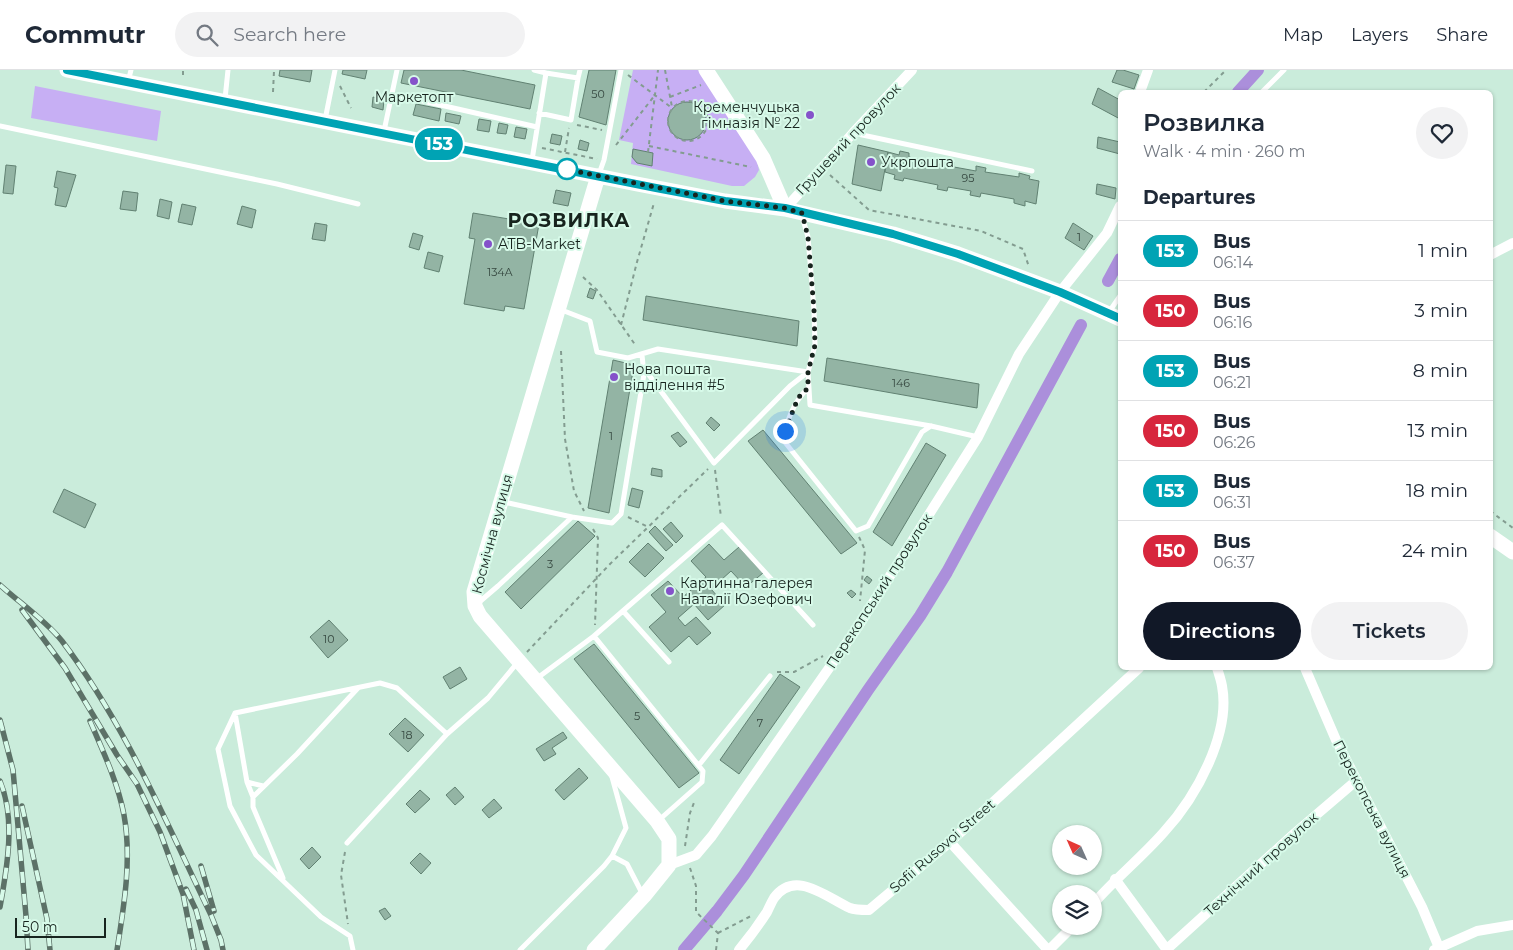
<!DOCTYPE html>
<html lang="en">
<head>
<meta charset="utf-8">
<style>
	body { margin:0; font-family:Montserrat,sans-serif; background:#f2f2f3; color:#1f2937; height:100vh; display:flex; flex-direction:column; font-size:19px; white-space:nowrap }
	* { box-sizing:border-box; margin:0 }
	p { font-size:16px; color:#747a83 }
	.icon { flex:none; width:28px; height:28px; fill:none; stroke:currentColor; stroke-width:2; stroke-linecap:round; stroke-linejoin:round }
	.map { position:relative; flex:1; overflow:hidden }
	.panel { position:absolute; left:1118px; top:20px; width:375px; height:580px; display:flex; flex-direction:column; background:#fff; border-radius:8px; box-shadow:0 1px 4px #0004 }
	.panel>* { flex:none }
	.badge { padding:0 10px; border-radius:16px; font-size:18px; line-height:32px }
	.needle { width:32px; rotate:315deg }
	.controls { position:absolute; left:1052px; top:755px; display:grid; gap:10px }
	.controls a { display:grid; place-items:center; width:50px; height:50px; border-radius:50%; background:#fff; box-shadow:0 1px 4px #0004; font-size:25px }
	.scale { position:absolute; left:15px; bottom:12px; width:91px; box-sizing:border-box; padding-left:5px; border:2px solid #17241e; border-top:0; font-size:14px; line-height:18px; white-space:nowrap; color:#17241e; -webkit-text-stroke:4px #d7fae9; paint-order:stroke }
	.you { position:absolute; width:25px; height:25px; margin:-12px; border:4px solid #fff; border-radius:50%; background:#1a73e8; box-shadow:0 0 0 8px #1a73e833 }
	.map>.badge { position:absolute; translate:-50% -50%; box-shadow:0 0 0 2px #fff }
	h2 { padding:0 25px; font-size:19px; line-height:45px }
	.round { display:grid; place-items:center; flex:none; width:52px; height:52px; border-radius:26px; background:#f2f2f3 }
	.overview { display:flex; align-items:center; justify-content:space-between; height:85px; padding:0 25px }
	h1 { font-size:24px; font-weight:600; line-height:38px }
	.action { display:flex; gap:10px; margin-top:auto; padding:10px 25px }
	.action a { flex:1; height:58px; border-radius:30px; background:#111827; color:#fff; font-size:20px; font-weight:600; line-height:58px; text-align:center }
	.action a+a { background:#f2f2f3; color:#1f2937 }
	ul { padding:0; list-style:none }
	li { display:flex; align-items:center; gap:15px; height:60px; padding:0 25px; border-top:1px solid #e0e1e3 }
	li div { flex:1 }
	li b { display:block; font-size:19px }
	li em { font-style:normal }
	li .badge { min-width:55px; font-weight:700; text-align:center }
	header { display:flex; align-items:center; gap:30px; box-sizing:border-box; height:70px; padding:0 25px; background:#fff; border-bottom:1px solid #e0e1e3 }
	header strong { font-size:24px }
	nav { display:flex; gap:28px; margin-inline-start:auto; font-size:18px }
	.search { width:350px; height:45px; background:#f2f2f3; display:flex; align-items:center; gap:12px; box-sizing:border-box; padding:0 18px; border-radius:28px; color:#747a83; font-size:19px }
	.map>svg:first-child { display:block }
	.green { fill:#c7aff4 }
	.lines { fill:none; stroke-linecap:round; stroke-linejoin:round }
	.canal { stroke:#ab8fdb; stroke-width:12 }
	.building { fill:#93b4a4; stroke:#618172 }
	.path { stroke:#839c90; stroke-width:2; stroke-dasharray:4 4; stroke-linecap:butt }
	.lane { stroke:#fff; stroke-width:5 }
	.street { stroke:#fff; stroke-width:10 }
	.secondary { stroke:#fff; stroke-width:15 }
	.rail-casing { stroke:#5c7167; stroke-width:5.5 }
	.rail { stroke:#d7fae9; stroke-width:4; stroke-dasharray:11; stroke-linecap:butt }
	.line-casing { stroke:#fff; stroke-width:11 }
	.line { stroke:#00a3b4; stroke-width:8 }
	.walk { stroke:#17241e; stroke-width:5; stroke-dasharray:0 9 }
	.poi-dot { fill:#8552ca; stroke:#d7fae9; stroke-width:2 }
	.stop-dot { fill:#fff; stroke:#00a3b4; stroke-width:2.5 }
	.labels { text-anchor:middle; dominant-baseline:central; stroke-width:4; stroke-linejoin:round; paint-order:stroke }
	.number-label { font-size:11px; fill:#364840 }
	.poi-label { font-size:14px; fill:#17241e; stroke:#d7fae9; text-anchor:start }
	.street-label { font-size:14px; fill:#17241e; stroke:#d7fae9 }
	.district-label { font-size:19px; font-weight:bold; letter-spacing:1px; fill:#17241e; stroke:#d7fae9 }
</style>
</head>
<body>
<header>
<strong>Commutr</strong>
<div class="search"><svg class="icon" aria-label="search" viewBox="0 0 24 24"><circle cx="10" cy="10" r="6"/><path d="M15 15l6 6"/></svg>Search here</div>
<nav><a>Map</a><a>Layers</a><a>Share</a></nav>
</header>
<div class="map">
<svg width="1513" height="880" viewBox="0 0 1513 880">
	<rect width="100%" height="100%" fill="#caecdb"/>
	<path class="green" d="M633,0H698L757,91L759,100L755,107L744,116H732L631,94L633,73L619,70Z
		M35,16L161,41L157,71L31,48Z"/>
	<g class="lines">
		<path class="canal" d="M1238,22L1258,0
			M1108,211L1120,189
			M684,880L717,841L744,805L868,620L920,546L947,502L1081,255"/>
	</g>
	<path class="building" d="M280,0H312L310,12L279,6Z
		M343,0H367L365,9L342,4Z
		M404,0H461L535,15L530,39L401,13Z
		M589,0H616L606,55L579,47Z
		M1117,0H1123L1139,5L1134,19L1112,12Z
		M1098,18L1120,30V49L1092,34Z
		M373,27L384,30L383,40L372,37Z
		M668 51a19 19 0 1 1 38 0a19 19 0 1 1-38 0Z
		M416,34L441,39L439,51L413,45Z
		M446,43L461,46L459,54L445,51Z
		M479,49L491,51L489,62L477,60Z
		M499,53L508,55L506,64L497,63Z
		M516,57L527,59L525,69L514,67Z
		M552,64L562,66L560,75L550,73Z
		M1098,67L1120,72V84L1097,78Z
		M580,70L589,73L587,81L578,79Z
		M858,75L888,82L881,121L852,114Z
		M633,79L653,83L652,96L637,93L632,87Z
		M900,81L909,83V87L943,95L944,90L954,92V97L976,101V96L986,98L985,102L1019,107V103L1030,106L1029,109L1039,111L1036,134L1025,131V136L1014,133V129L981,123L980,127L970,125L971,121L948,117L947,121L937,119L938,115L904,108L903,111L894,109L895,105L885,102L888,82L899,85Z
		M6,95L16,96L13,124L3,123Z
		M57,101L76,105L66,137L55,135L58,118L54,117Z
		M1097,114L1116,118L1115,129L1096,124Z
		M556,120L571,123L568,136L553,133Z
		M123,121L138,123L136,141L120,139Z
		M160,129L172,132L169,149L157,146Z
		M182,134L196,137L192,155L178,152Z
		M242,136L256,140L252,158L237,154Z
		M473,143L539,154L524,239L505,236L504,241L464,234L475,169L469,168Z
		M315,153L327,155L325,171L312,169Z
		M1073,153L1093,166L1084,180L1065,168Z
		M413,163L423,166L419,180L409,177Z
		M428,182L443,186L439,202L424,198Z
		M590,218L596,221L593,229L587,227Z
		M646,226L799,251L797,276L643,250Z
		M827,288L979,314L977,338L824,311Z
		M613,290L634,295L609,443L588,438Z
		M711,347L720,355L714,361L706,353Z
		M763,360L857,473L841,484L748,371Z
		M678,362L687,372L680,377L671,366Z
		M926,373L946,385L892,476L873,462Z
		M652,398L662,400V407L651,405Z
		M632,418L643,421L639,438L628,435Z
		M64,419L96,434L85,458L53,442Z
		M578,451L595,466L521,539L505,522Z
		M671,452L683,466L676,473L663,459Z
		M655,456L673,475L666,481L649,462Z
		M648,473L664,488L645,507L629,492Z
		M709,474L724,490L739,477L763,503L746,517L731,501L711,519L725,535L708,550L694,534L678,548L685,556L696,547L711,563L697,575L689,566L671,582L649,557L666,542L651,525L668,511L683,527L706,507L691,491Z
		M867,506L872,510L869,514L864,510Z
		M851,520L856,524L852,528L847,523Z
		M329,550L348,570L328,588L310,567Z
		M594,574L699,703L679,718L574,589Z
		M460,597L467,609L450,619L443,607Z
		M780,604L800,617L739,704L720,690Z
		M405,648L424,665L408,682L389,664Z
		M563,662L567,668L552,678L556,684L544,691L536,679Z
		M579,698L588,708L564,730L555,720Z
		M455,717L464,727L455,735L446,725Z
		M420,720L430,729L415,743L406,734Z
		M494,729L502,738L489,748L482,740Z
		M312,777L321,787L309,799L300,789Z
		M420,783L431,793L421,804L410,793Z
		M385,838L391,846L385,850L379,841Z"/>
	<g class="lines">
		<path class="path" d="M665,0L672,37
			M183,5V0
			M628,5L672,38
			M340,16L351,38
			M273,22L274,1
			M1204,22L1226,0
			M670,27L701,15
			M668 51a20 20 0 1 1 40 0a20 20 0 1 1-40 0Z
			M577,55L602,60
			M616,75L655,25
			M649,76L751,97
			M542,78L597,89
			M565,82L569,58
			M648,82L658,0
			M830,105L869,140L981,161L1023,179L1029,197
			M583,207L597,220L636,276
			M621,255L637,192L654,133
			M561,281L565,369L574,421L584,441
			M715,400L721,447
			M1490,441L1513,458
			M628,447L648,457
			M593,459L598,468L595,555
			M859,467L865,480L860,531
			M527,582L610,494L708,399
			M777,602H794L823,586
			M685,776L690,743L695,730
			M345,782L341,805L348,854
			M690,798L696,816V842L718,863
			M718,863L751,846
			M716,880L718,863"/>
		<path class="lane" d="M534,0L546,3
			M128,12L131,0
			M1262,22L1284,0
			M392,24L537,57
			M225,29L228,0
			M539,43L571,50L578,8
			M325,50L335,0
			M0,56L277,114L358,134
			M384,61L397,0
			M853,63L1032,101
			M532,90L546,3L578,8L580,0
			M599,104L604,90L621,0
			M559,239L590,251L597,282L628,288L658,279L808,302L810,335L931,356L978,367
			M1109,242L1120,226
			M643,297L714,393L790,316L808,302L815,275L814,240L808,167L802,146
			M808,318C794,332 786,351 784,371L856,461L868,456L922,362L931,356
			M504,432L572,447
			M477,534L498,516L572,447L612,453L621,444L644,304L642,285
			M623,541L669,592
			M594,566L722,455L813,555
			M536,609L594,566L703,701L702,712L659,750
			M235,643L247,712L263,716
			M699,695L770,606
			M247,712L253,727
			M347,773L447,664L488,628L518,592
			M612,786L627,794L643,825
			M283,808L253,737V727L297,684L358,618
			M353,880L350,866L321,847L256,785L230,736L218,679L235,643L380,613L397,618L447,664
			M520,880L604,796L612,786L626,758L612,707"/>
		<path class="street" d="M1140,22L1148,0
			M785,139L853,63L912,0
			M1490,185L1513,173
			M1305,598L1336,670L1422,837L1440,880
			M950,772L1048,880
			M669,795L696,785L712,766L857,558L978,367L1019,284L1060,222L1107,163L1120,136
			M1115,809L1167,880
			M1094,833C1116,808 1142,787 1164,762C1196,727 1231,664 1222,616C1221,610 1219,604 1217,598
			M739,880C749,868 758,856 767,842C769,838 771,833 774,828C795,799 826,827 850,838C855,840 863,840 869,840L950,772L1139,598
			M1049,880L1073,856
			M1166,880L1295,763L1357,710
			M1434,880L1477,861L1513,855"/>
		<path class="secondary" d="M67,0L637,114L725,131L785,139L893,164L958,184L1060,222L1120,249
			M706,0L763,88L785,139
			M1490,466L1513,482
			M594,880L644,826L669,795V769L657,751L480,546L475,536L474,522L598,106"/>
		<defs>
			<path id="rail" d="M0,515C20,533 45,550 62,571C125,654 166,752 211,845L221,870L223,880
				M22,540L65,598L117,685L137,714L160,762L183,824L194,880
				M0,650L13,700L26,846L28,880
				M90,651C103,681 118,713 124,745C132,789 124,836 117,880
				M0,711C16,749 7,798 0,837
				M22,736L47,849L50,880
				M201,796L214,841
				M186,819L196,840L207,880"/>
		</defs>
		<use href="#rail" class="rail-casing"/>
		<use href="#rail" class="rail"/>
	</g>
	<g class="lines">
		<defs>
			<path id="line" d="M67,0L656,118L725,131L785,138L893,164L958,184L1060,222L1119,248"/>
		</defs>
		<use href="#line" class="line-casing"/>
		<use href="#line" class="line"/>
		<path class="walk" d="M567,99H565L725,131L785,138L802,143L808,167L814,240L815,275L808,302V318L798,328L785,361"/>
	</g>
	<g class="poi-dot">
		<circle cx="414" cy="11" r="5"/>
		<circle cx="810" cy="45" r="5"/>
		<circle cx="871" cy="92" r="5"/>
		<circle cx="488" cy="174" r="5"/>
		<circle cx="614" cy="307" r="5"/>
		<circle cx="670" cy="521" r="5"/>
	</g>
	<circle class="stop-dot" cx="567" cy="99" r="10"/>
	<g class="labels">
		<g class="number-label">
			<text x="598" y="24">50</text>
			<text x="968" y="108">95</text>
			<text x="1079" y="167">1</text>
			<text x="500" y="202">134А</text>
			<text x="901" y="313">146</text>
			<text x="611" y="366">1</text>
			<text x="550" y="494">3</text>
			<text x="329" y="569">10</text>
			<text x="637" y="646">5</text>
			<text x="760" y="653">7</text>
			<text x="407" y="665">18</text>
		</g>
		<g class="poi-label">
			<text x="414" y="27" text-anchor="middle">Маркетопт</text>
			<text x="800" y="37" text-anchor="end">Кременчуцька<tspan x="800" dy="16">гімназія № 22</tspan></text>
			<text x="881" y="92">Укрпошта</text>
			<text x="498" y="174">ATB-Market</text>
			<text x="624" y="299">Нова пошта<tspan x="624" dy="16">відділення #5</tspan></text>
			<text x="680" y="513">Картинна галерея<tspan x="680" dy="16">Наталії Юзефович</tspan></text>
		</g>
		<g class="street-label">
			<text transform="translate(848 69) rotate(-47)">Грушевий провулок</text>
			<text transform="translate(492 464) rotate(-75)">Космічна вулиця</text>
			<text transform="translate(879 521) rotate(-57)">Перекопський провулок</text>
			<text transform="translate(1372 739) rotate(63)">Перекопська вулиця</text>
			<text transform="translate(942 776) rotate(-41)">Sofii Rusovoi Street</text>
			<text transform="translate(1261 794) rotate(-42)">Технічний провулок</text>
		</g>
		<g class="district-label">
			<text x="569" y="150">РОЗВИЛКА</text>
		</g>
	</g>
</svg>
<div class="controls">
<a><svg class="needle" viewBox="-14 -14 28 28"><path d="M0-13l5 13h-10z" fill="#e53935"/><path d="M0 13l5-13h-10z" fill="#747a83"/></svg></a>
<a><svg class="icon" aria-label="layers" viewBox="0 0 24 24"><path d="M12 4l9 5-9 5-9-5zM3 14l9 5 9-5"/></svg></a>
</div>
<div class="scale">50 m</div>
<div class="you" style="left:785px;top:361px"></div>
<b class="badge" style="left:439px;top:74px;background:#00a3b4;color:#fff">153</b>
<section class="panel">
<div class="overview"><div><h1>Розвилка</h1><p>Walk · 4 min · 260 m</p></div><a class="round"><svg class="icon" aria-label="heart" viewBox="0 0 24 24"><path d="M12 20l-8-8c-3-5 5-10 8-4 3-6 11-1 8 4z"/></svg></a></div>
<h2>Departures</h2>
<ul>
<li><span class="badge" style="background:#00a3b4;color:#fff">153</span><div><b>Bus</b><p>06:14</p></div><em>1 min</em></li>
<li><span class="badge" style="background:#d7263d;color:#fff">150</span><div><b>Bus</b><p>06:16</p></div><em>3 min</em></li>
<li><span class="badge" style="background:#00a3b4;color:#fff">153</span><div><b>Bus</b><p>06:21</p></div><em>8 min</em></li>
<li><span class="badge" style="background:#d7263d;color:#fff">150</span><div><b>Bus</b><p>06:26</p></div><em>13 min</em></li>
<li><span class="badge" style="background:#00a3b4;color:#fff">153</span><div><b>Bus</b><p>06:31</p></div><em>18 min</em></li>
<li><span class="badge" style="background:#d7263d;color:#fff">150</span><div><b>Bus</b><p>06:37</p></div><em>24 min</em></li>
</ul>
<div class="action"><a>Directions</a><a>Tickets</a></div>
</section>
</div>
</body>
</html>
